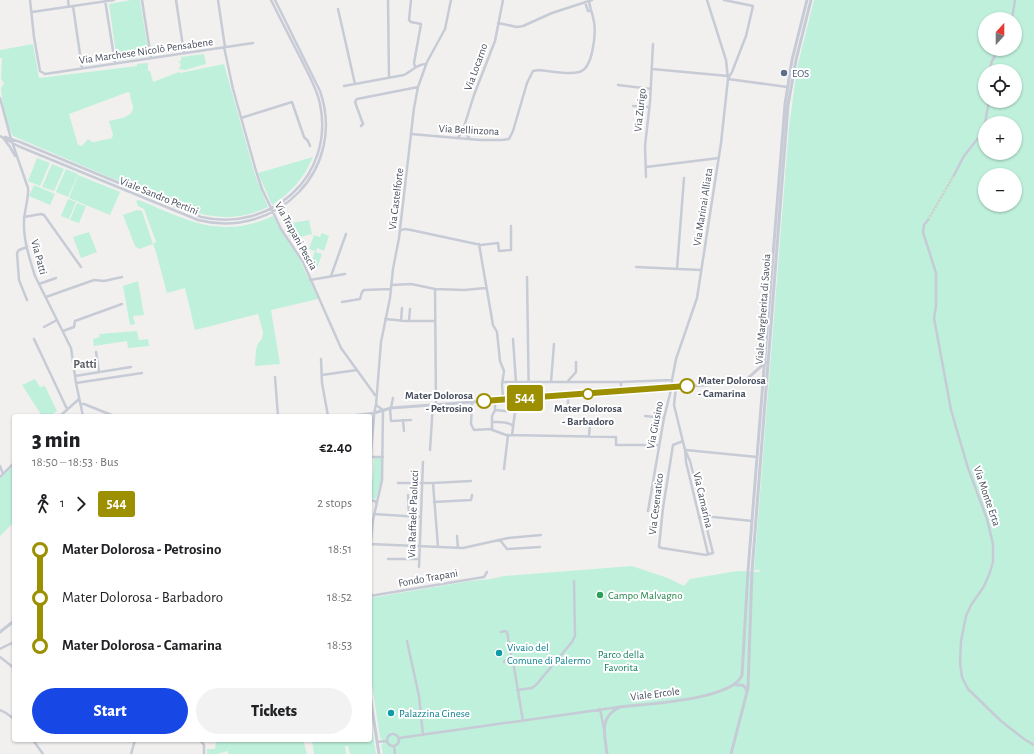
<!DOCTYPE html>
<html lang="en">
<head>
<meta charset="utf-8">
<style>
	body { margin:0; font-family:"Alegreya Sans",sans-serif; background:#f2f2f2; color:#202124; height:100vh; display:flex; flex-direction:column; font-size:15px; white-space:nowrap }
	* { box-sizing:border-box; margin:0 }
	p { font-size:13px; color:#757577 }
	.icon { flex:none; width:22px; height:22px; fill:none; stroke:currentColor; stroke-width:2; stroke-linecap:round; stroke-linejoin:round }
	.map { position:relative; flex:1; overflow:hidden }
	.sheet { position:absolute; left:12px; top:414px; width:360px; height:328px; display:flex; flex-direction:column; background:#fff; border-radius:4px; box-shadow:0 1px 3px #0004 }
	.sheet>* { flex:none }
	.badge { padding:0 8px; border-radius:3px; font-size:14px; line-height:26px }
	.needle { width:26px; rotate:21deg }
	.controls { position:absolute; left:978px; top:12px; display:grid; gap:8px }
	.controls a { display:grid; place-items:center; width:44px; height:44px; border-radius:50%; background:#fff; box-shadow:0 1px 3px #0004; font-size:20px }
	.map>.badge { position:absolute; translate:-50% -50%; box-shadow:0 0 0 2px #fff }
	.legs { display:flex; align-items:center; gap:6px; height:44px; padding:0 20px; font-size:13px }
	.legs p { margin-inline-start:auto }
	.overview { display:flex; align-items:center; justify-content:space-between; height:68px; padding:0 20px }
	h1 { font-size:22px; font-weight:800; line-height:30px }
	.button { display:flex; gap:8px; margin-top:auto; padding:8px 20px }
	.button a { flex:1; height:46px; border-radius:24px; background:#1747e4; color:#fff; font-size:16px; font-weight:800; line-height:46px; text-align:center }
	.button a+a { background:#f2f2f2; color:#202124 }
	ul { padding:0 20px; list-style:none }
	li { display:flex; align-items:center; gap:14px; height:48px; font-size:15px }
	li i { display:grid; place-items:center; width:6px; height:100%; margin:0 5px; background:currentColor }
	li i::after { content:''; width:10px; height:10px; margin:-5px; border:3px solid; border-radius:50%; background:#fff }
	li p { margin-inline-start:auto }
	li:first-child i { background:linear-gradient(#0000 50%,currentColor 0) }
	li:last-child i { background:linear-gradient(currentColor 50%,#0000 0) }
	.map>svg:first-child { display:block }
	.green { fill:#bef0db; fill-rule:evenodd }
	.lines { fill:none; stroke-linecap:round; stroke-linejoin:round }
	.minor-tunnel { stroke:#d0d0d2; stroke-width:2.5; stroke-dasharray:2.5 1; stroke-linecap:butt }
	.minor { stroke:#c6cbd6; stroke-width:2.5 }
	.tertiary { stroke:#c6cbd6; stroke-width:3 }
	.line-1-casing { stroke:#fff; stroke-width:9 }
	.line-1 { stroke:#9c8f00; stroke-width:6 }
	.service-dot { fill:#5c6f8a; stroke:#fff; stroke-width:1.5 }
	.stop-1-dot { fill:#fff; stroke:#9c8f00; stroke-width:2 }
	.leisure-dot { fill:#2e9e5b; stroke:#fff; stroke-width:1.5 }
	.culture-dot { fill:#0f9aa8; stroke:#fff; stroke-width:1.5 }
	.labels { text-anchor:middle; dominant-baseline:central; stroke-width:4; stroke-linejoin:round; paint-order:stroke }
	.street-label { font-size:11px; fill:#474e5d; stroke:#fff }
	.service-label { font-size:11px; fill:#4e5e75; stroke:#fff; text-anchor:start }
	.stop-label { font-size:11px; font-weight:bold; fill:#474e5d; stroke:#fff; text-anchor:start }
	.leisure-label { font-size:11px; fill:#27864d; stroke:#fff; text-anchor:start }
	.culture-label { font-size:11px; fill:#0d838f; stroke:#fff; text-anchor:start }
	.park-label { font-size:11px; fill:#168061; stroke:#fff }
	.neighbourhood-label { font-size:12px; font-weight:bold; fill:#5c5e64; stroke:#fff }
</style>
</head>
<body>
<div class="map">
<svg width="1034" height="754" viewBox="0 0 1034 754">
	<rect width="100%" height="100%" fill="#f2f0ef"/>
	<path class="green" d="M131,0H140L149,56L117,61L109,4Z
		M814,0H1034V754H383L381,745L383,744L382,739L380,738L370,671V598L470,581L491,579L504,576L632,566L668,578L684,586L690,579L737,571L761,572L759,570H754L789,127L797,68ZM985,19H1015V49H985ZM985,71H1015V101H985ZM985,123H1015V153H985ZM985,175H1015V205H985Z
		M33,44L39,78L137,66V64L148,63V71H150L153,82L179,72L180,73L224,64L255,175L268,207C238,221 216,219 184,209L13,136C5,122 2,104 1,88L4,83L1,79L2,60V58H0V50ZM128,92L130,93C130,98 132,102 133,106C134,118 117,119 109,121L113,135L112,138L94,142H92L88,139L82,146L78,145L69,114Z
		M204,54L206,64L185,70L179,69L181,64L178,62L181,61V57Z
		M313,157C304,178 291,193 272,205L258,173Z
		M37,158L50,163L40,186L28,181Z
		M52,164L64,169L54,191L42,187Z
		M66,169L78,174L68,197L56,192Z
		M78,175L120,192L110,215L69,198Z
		M34,185L55,194L50,205L29,196Z
		M68,199L76,202L69,219L61,216Z
		M139,200C187,220 221,240 273,216L282,233L300,260L318,299L271,310L280,364L255,366C256,356 254,346 262,339L263,332L258,314L195,330L185,288L167,293L156,252L153,244L139,249L135,246L123,215L137,210L142,211L153,244L156,242L144,209L138,206L136,201Z
		M77,203L86,206L79,223L70,220Z
		M309,220L312,234L292,239L289,236L287,224Z
		M89,232L97,252L81,258L73,237Z
		M322,233L329,236L324,251L317,248L316,252L322,254L317,268L310,266L315,251L309,249L314,235L320,237Z
		M138,281L144,315L133,316L135,324L130,325L123,286Z
		M137,331L139,340L148,339L149,346L128,348L127,341L94,346L93,339L100,337L99,334Z
		M35,379L40,387L45,386L57,411L50,416H42L22,385Z
		M374,458H381V480L376,499L371,498Z
		M14,465V522L0,536V479Z
		M370,718L376,754H350L348,746H345L346,754H314L312,740H370Z
		M210,740H303L307,754H228V751L217,754H207V749H215L216,741Z"/>
	<g class="lines">
		<path class="minor-tunnel" d="M928,220L954,175"/>
		<path class="minor" d="M30,0L34,37L40,71L45,74L253,43
			M68,0L69,7
			M105,0L115,63
			M142,0L151,58
			M176,0L184,53
			M218,0L225,47
			M388,0L389,77
			M411,0L409,20L411,22L421,24L414,63L415,67
			M724,0L753,6L746,36L732,72L728,79
			M585,2L588,11H591
			M73,6L82,68
			M338,9L355,84
			M32,12L114,0
			M1012,19L1015,0
			M498,23L517,27L523,26L552,13L592,0
			M224,47L233,89L256,171L262,189L281,229L303,262L341,348L375,395
			M652,69L728,76
			M989,71L992,61L999,49
			M728,79L787,87
			M618,85L651,89
			M344,86L404,75C412,71 417,64 426,64
			M0,98L11,139L28,188C29,199 24,211 24,222C23,239 30,260 35,276L71,348L76,383L83,416
			M633,106L649,107
			M241,118L292,102L304,137L308,141L310,146
			M985,123L989,101
			M361,126L363,124L355,102L357,99L418,87
			M463,130L470,139
			M411,134L480,140H502L509,139L513,131L527,83L533,71L539,70C550,71 568,75 579,72C593,69 596,34 594,22C593,15 590,8 589,1
			M0,136L18,146L198,220C277,240 347,169 320,91L275,0
			M5,137L20,142L201,217C271,233 335,176 320,104C317,88 308,74 301,59C291,40 281,20 271,0
			M458,138L463,130L474,95L495,41L503,0
			M4,139L10,147L15,156
			M646,167L719,158
			M954,175L964,156L979,137L985,124
			M646,177L645,146L650,102L653,44
			M24,217L41,214L44,215L81,267
			M928,220L924,225L923,232L936,273V306L934,318L951,410L968,468L987,519L993,544V562L989,575L983,588L971,605L966,616L961,641L960,663L962,677L968,689L1001,721L1024,739L1034,745
			M400,231L404,229L411,230L481,245L498,243L499,251L511,250V226
			M479,244L493,325L497,332L500,361L504,371L502,384L503,399
			M636,267L701,270
			M677,269L684,178
			M331,276L346,234
			M527,277L529,407
			M310,280L345,274
			M39,284L56,278
			M391,285L411,284L435,289L464,290L486,288
			M435,289L436,404
			M46,297L94,280L104,281L122,277
			M27,300L19,280L17,253L19,250L27,247
			M342,302L360,299L362,292L364,290L391,289
			M385,319L406,321H434
			M401,321L402,308
			M409,321L410,309
			M44,327L57,320
			M63,331L74,327L75,321L122,304
			M34,339L67,409
			M513,339L516,382
			M96,352L99,372
			M321,359L322,383L328,416
			M322,375L357,370
			M75,376L131,367
			M275,377L278,416
			M672,380V384
			M568,381L576,372V362
			M503,382H621
			M551,382L554,344
			M76,383L142,373
			M676,387L674,405L685,450L686,462L708,554
			M621,391V382L672,380L676,359L697,298L721,143L728,79L726,60L707,0
			M568,395V407
			M472,402L471,424L474,430L490,429L506,435L616,437V445H659
			M81,404H84L114,416
			M390,408L391,421L411,420
			M391,408L393,398
			M495,410L515,412L512,435
			M60,416L79,399
			M348,416L374,413L376,405L381,342L390,298L393,269L399,238L414,108L418,87L427,62L445,29L451,0
			M645,416L664,418
			M403,420L404,431
			M493,422C499,422 508,421 513,426
			M492,430V416L495,410V400
			M589,436L590,422
			M683,441L673,445L663,508L659,547L662,548L706,555L713,553L690,461L685,450
			M430,450L433,404
			M686,450L757,457
			M370,457H383
			M0,466L3,474
			M504,469L508,435
			M0,477L14,463
			M398,483H433L471,481
			M433,483L438,547
			M408,495L409,516
			M370,500L375,501L376,503
			M434,502L471,500L472,495
			M648,511L664,418L671,390
			M374,514L420,517
			M699,518L704,516L752,521
			M457,536L458,548
			M500,540L507,549L540,547
			M370,544L463,548L508,538L541,535
			M370,553L373,520L382,480L383,410L376,405
			M388,559H419
			M419,567L423,462
			M370,596L484,577L487,572
			M501,632L505,631L507,632L512,659
			M407,641L419,696L423,735
			M0,649L14,642
			M0,657L14,668
			M504,662L506,660L512,659L513,661L523,721
			M517,690L532,688L536,685L572,642L575,636L574,581
			M600,709L604,729
			M0,710L6,713L14,719
			M387 740a6 6 0 1 1 12 0a6 6 0 1 1-12 0Z
			M399,738L619,707
			M33,740L43,754
			M200,740L204,745V754
			M377,742L387,741
			M394,746L395,754
			M131,754L135,740"/>
		<path class="tertiary" d="M370,463L374,413L391,408L733,383L747,379L766,362
			M0,632L14,621
			M736,685H742L745,687L747,692
			M370,695L379,754
			M607,754C605,735 598,717 620,707C645,704 733,700 742,675L748,571L785,104L792,60L807,0
			M731,754L748,688L752,571L788,105L796,60L811,0"/>
	</g>
	<g class="lines">
		<defs>
			<path id="line-1" d="M484,401L687,386"/>
		</defs>
		<use href="#line-1" class="line-1-casing"/>
		<use href="#line-1" class="line-1"/>
	</g>
	<circle class="service-dot" cx="784" cy="73" r="4"/>
	<g class="stop-1-dot">
		<circle cx="687" cy="386" r="7"/>
		<circle cx="588" cy="394" r="5"/>
		<circle cx="484" cy="401" r="7"/>
	</g>
	<circle class="leisure-dot" cx="600" cy="595" r="4"/>
	<g class="culture-dot">
		<circle cx="499" cy="653" r="4"/>
		<circle cx="391" cy="713" r="4"/>
	</g>
	<g class="labels">
		<g class="street-label">
			<text transform="translate(146 51) rotate(-8)">Via Marchese Nicolò Pensabene</text>
			<text transform="translate(476 67) rotate(-70)">Via Locarno</text>
			<text transform="translate(640 110) rotate(-84)">Via Zurigo</text>
			<text transform="translate(469 130) rotate(3)">Via Bellinzona</text>
			<text transform="translate(159 196) rotate(22)">Viale Sandro Pertini</text>
			<text transform="translate(396 199) rotate(-83)">Via Castelforte</text>
			<text transform="translate(703 207) rotate(-81)">Via Marinai Alliata</text>
			<text transform="translate(296 236) rotate(61)">Via Trapani Pescia</text>
			<text transform="translate(39 257) rotate(75)">Via Patti</text>
			<text transform="translate(763 309) rotate(-86)">Viale Margherita di Savoia</text>
			<text transform="translate(655 425) rotate(-79)">Via Giusino</text>
			<text transform="translate(987 496) rotate(71)">Via Monte Erta</text>
			<text transform="translate(703 500) rotate(77)">Via Camarina</text>
			<text transform="translate(656 504) rotate(-83)">Via Cesenatico</text>
			<text transform="translate(413 514) rotate(-88)">Via Raffaele Paolucci</text>
			<text transform="translate(428 578) rotate(-10)">Fondo Trapani</text>
			<text transform="translate(655 694) rotate(-7)">Viale Ercole</text>
		</g>
		<g class="service-label">
			<text x="792" y="73">EOS</text>
		</g>
		<g class="stop-label">
			<text x="698" y="380">Mater Dolorosa<tspan x="698" dy="13">- Camarina</tspan></text>
			<text x="473" y="395" text-anchor="end">Mater Dolorosa<tspan x="473" dy="13">- Petrosino</tspan></text>
			<text x="588" y="408" text-anchor="middle">Mater Dolorosa<tspan x="588" dy="13">- Barbadoro</tspan></text>
		</g>
		<g class="leisure-label">
			<text x="608" y="595">Campo Malvagno</text>
		</g>
		<g class="culture-label">
			<text x="507" y="647">Vivaio del<tspan x="507" dy="13">Comune di Palermo</tspan></text>
			<text x="399" y="713">Palazzina Cinese</text>
		</g>
		<g class="park-label">
			<text x="621" y="654">Parco della<tspan x="621" dy="13">Favorita</tspan></text>
		</g>
		<g class="neighbourhood-label">
			<text x="85" y="364">Patti</text>
		</g>
	</g>
</svg>
<div class="controls">
<a><svg class="needle" viewBox="-14 -14 28 28"><path d="M0-13l5 13h-10z" fill="#e53935"/><path d="M0 13l5-13h-10z" fill="#757577"/></svg></a>
<a><svg class="icon" aria-label="locate" viewBox="0 0 24 24"><circle cx="12" cy="12" r="6"/><path d="M12 2v4M12 18v4M2 12h4M18 12h4"/></svg></a>
<a>+</a>
<a>−</a>
</div>
<b class="badge" style="left:525px;top:398px;background:#9c8f00;color:#fff">544</b>
<section class="sheet">
<div class="overview"><div><h1>3 min</h1><p>18:50 – 18:53 · Bus</p></div><b>€2.40</b></div>
<div class="legs"><svg class="icon" aria-label="walk" viewBox="0 0 24 24"><circle cx="13" cy="4" r="2"/><path d="M13 8l-2 6 4 7M11 14l-3 7M7 12l3-4h3l4 4"/></svg>1<svg class="icon" aria-label="forward" viewBox="0 0 24 24"><path d="M9 5l7 7-7 7"/></svg><b class="badge" style="background:#9c8f00;color:#fff">544</b><p>2 stops</p></div>
<ul>
<li><i style="color:#9c8f00"></i><b>Mater Dolorosa - Petrosino</b><p>18:51</p></li>
<li><i style="color:#9c8f00"></i><span>Mater Dolorosa - Barbadoro</span><p>18:52</p></li>
<li><i style="color:#9c8f00"></i><b>Mater Dolorosa - Camarina</b><p>18:53</p></li>
</ul>
<div class="button"><a>Start</a><a>Tickets</a></div>
</section>
</div>
</body>
</html>
